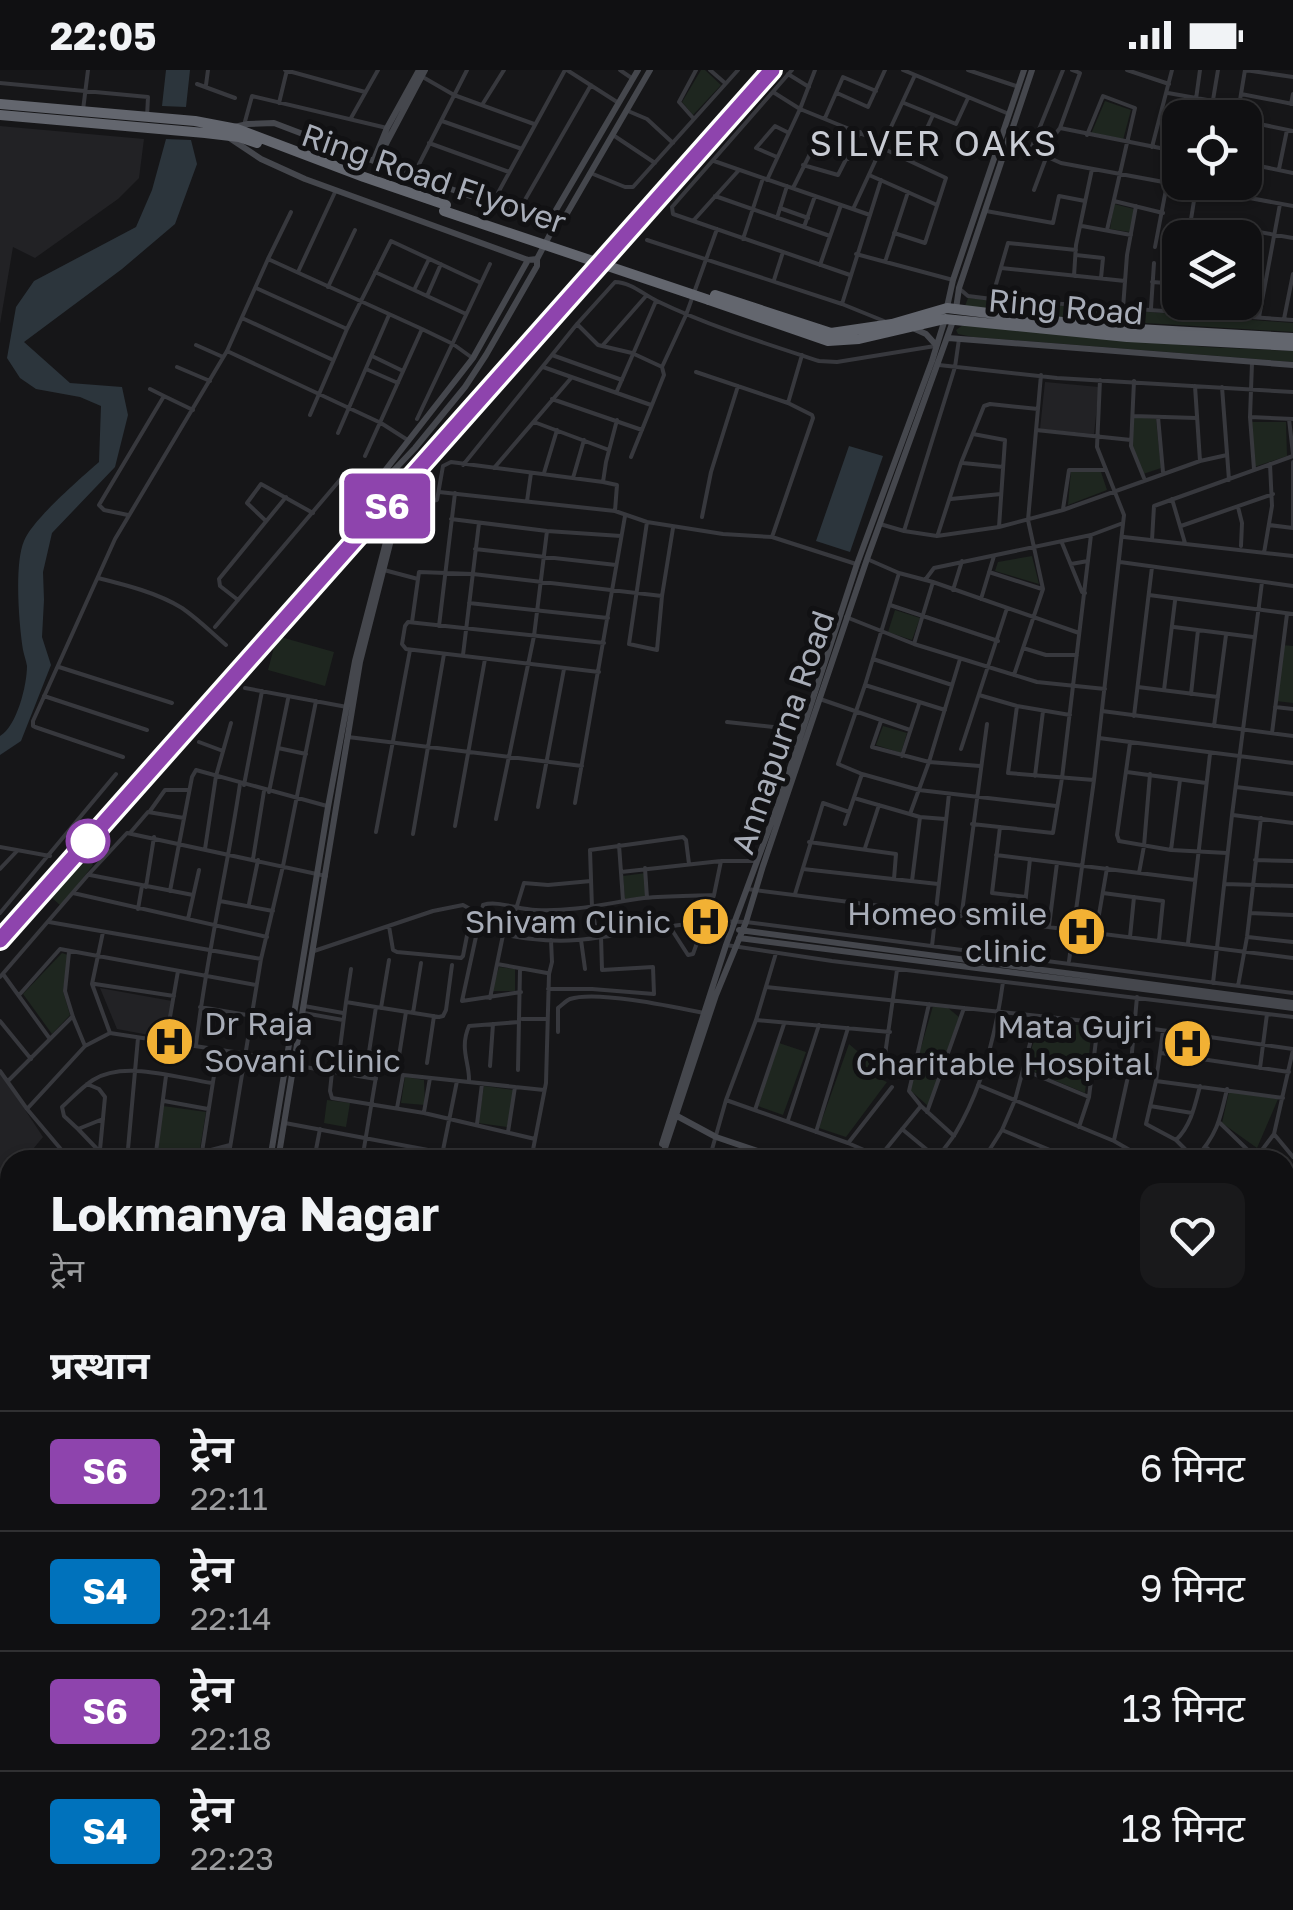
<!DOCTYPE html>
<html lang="hi">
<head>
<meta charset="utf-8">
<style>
	body { margin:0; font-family:"Golos Text","Noto Sans Devanagari",sans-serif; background:#19191b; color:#f1f3f6; height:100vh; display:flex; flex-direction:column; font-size:38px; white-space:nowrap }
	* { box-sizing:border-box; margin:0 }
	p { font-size:32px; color:#9c9d9f }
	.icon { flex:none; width:55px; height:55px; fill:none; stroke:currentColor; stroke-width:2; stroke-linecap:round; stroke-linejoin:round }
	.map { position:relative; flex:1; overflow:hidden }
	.panel { position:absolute; left:0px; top:1080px; width:1295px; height:760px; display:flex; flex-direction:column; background:#101012; border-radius:30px 30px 0 0; box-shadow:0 2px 8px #0004,0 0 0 2px #303032 }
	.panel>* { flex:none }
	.badge { padding:0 20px; border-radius:8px; font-size:35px; line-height:65px }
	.fabs { position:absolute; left:1162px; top:30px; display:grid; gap:20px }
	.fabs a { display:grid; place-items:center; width:100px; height:100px; border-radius:20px; background:#101012; box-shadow:0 2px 8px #0004,0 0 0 2px #303032; font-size:50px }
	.map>.badge { position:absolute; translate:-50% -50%; box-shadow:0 0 0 5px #fff }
	h2 { padding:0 50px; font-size:38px; line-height:90px }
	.round { display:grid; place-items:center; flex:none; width:105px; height:105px; border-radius:20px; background:#19191b }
	.summary { display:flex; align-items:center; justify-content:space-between; height:170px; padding:0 50px }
	h1 { font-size:48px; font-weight:700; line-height:75px }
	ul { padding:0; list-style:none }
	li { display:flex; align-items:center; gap:30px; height:120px; padding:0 50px; border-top:2px solid #303032 }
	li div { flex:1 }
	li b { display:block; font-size:38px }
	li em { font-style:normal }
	li .badge { min-width:110px; font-weight:700; text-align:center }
	.status { display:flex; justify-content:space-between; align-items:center; height:70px; padding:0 50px; background:#101012; direction:ltr }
	.status svg { height:28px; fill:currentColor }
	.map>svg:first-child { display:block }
	.built { fill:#222225 }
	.green { fill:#1e261f }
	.water { fill:#2c353c }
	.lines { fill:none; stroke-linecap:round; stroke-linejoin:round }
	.street { stroke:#37383d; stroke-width:4 }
	.secondary { stroke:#45474d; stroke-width:6 }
	.highway { stroke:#63666e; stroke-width:10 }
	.rail { stroke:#4a4c52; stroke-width:2.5; stroke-dasharray:12 10; stroke-linecap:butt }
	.highway-bridge { stroke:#63666e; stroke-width:10 }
	.line-casing { stroke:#fff; stroke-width:22 }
	.line { stroke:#8e44ad; stroke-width:15 }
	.stop-dot { fill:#fff; stroke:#8e44ad; stroke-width:5 }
	.labels { text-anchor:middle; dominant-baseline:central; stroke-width:10; stroke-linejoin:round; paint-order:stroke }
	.street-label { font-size:32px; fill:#a8adb8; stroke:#111113 }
	.poi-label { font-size:32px; fill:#a8adb8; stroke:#111113; text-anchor:end }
	.neighbourhood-label { font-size:35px; letter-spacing:2.5px; fill:#c9ccd4; stroke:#111113 }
</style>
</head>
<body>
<div class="status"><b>22:05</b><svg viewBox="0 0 49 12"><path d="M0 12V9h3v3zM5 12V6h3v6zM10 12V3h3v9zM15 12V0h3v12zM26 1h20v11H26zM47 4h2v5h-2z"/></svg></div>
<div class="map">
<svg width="1293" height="1840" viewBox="0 0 1293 1840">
	<rect width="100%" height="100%" fill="#161618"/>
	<path class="built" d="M0,56L144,69L139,108L118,129L35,188L13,177L0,254Z
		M1045,312L1099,317L1094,364L1040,359Z
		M100,918L172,931L165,968L117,959Z
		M0,1002L43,1067L24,1090H10V1107L0,1120Z"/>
	<path class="green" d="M701,0H705L721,15L693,45L682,32Z
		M1105,31L1131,40L1123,70L1091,64Z
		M1114,134L1134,139L1130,162L1110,159Z
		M968,228L1293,253V262L1080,249L965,236Z
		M963,255L1206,277L1293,281V292L973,267L958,264L956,260Z
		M1134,347L1156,349L1161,398L1143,404L1131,372Z
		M1252,352H1286L1287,386L1254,397Z
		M1071,401L1101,402L1107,420L1068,435Z
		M1032,486L1039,514L995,501L998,492Z
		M895,540L920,548L912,570L888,562Z
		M277,566L334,582L325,616L268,600Z
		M1283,575L1293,576V633L1276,631Z
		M883,656L907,663L901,683L876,675Z
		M84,786L93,795L61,836L50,826Z
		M646,803L647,826L625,829L623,806Z
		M62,883L68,885L63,921L70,945L52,964L23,924Z
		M499,897L515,899V921H492Z
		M933,936L948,938L959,947L928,1036L909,1019Z
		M1041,950L1092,957L1085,1023L1025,998Z
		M779,973L806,982L783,1045L758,1036Z
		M849,974L876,997L873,1006L887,1012L846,1067L819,1058Z
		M405,1007L424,1010L425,1035L401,1033Z
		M484,1016L514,1020L507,1057L478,1053Z
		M1229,1022L1278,1029L1257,1078L1222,1053Z
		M327,1030L350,1033L346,1057L324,1053Z
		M163,1036L206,1042L200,1078L166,1090H157Z"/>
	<path class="water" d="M166,0H190L186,37L162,36Z
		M166,69L191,70L197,94L175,154L122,199L24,272L70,313L122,317L128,345L115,397L52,463L43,502L44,530L42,567L51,595L21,671L0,685V666C17,656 27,615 27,596C26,590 24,585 23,580C19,555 14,494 24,471C32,450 81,408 99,392L101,336L80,327L36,319L20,308L7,288L16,237L34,211L136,157L152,120Z
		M849,376L883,386L850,482L816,471Z
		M0,1371L10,1384V1522L9,1533L0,1547V1474L6,1426L0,1397Z"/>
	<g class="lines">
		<path class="street" d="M285,0L365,22
			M567,0L617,32
			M620,0L633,9
			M710,0L725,13
			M792,0L672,137L673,144L850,205
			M903,0L1009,44
			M968,0L1016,16
			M1127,0L1169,14
			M1245,0L1293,7
			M788,4L809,17
			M421,6L454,25L534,54
			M0,13L148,27L147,47
			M197,14L235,28
			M206,15L208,0
			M773,22L800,39L884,73
			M837,23L868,37L885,0
			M1168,23L1213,31
			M1241,24L1293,34
			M1196,29L1200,0
			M279,33L287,0
			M904,33L956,54L968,28
			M1291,34L1293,24
			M482,35L504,0
			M83,40L88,0
			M628,41L647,49L673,73
			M351,48L378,0
			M825,48L843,7L876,21
			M1210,48L1218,0
			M1237,48L1245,0
			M694,49L679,32L696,0
			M1160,50L1180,53
			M442,51L522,79
			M1245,51L1293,61
			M244,55L252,26L387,58
			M1060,58L1180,82
			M1039,60L1054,66L1060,58L1080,3L1072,0
			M613,65L655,93
			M1087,65L1103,26L1135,38L1107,160
			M1007,69L1061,93L1293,136
			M429,73L509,102
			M1152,77L1172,0
			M882,78L946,108L925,173L894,163
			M1031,79L1063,0
			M777,87L756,78L775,56L787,62
			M714,91L870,145
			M912,91L933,45
			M1245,93L1293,103
			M803,95L838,105L860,62
			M1279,99L1287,60
			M593,104L625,117H633L738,0
			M869,105L937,135
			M413,106L467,0
			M767,110L800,39L815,0
			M881,110L842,234L884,251
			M793,118L813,78L817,77L848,89
			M1034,120L1046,88
			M715,126L830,166
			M1114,131L1163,143
			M493,132L565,0
			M854,137L915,5
			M780,138L808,148
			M986,141L1053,153L1059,126L1085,131
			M518,142L591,15
			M777,148L787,116
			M1191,150L1293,168
			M693,151L739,100
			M1082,156L1131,165
			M804,157L815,126
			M1188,168L1197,112
			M743,169L763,108
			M647,170L842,234
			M1155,177L1167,114
			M856,184L953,210
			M1076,185L1103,188L1101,208
			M268,189L291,142
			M885,192L908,122
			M820,195L841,135
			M1001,198L1125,211
			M298,202L336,120
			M375,202L466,244
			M1074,206L1076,175L1092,99
			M774,210L783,182
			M1152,212L1180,214
			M328,217L355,160
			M1245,217L1260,219
			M256,218L347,259
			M414,220L429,189
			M961,220L968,226L992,229L1293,250
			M427,226L441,194
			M992,228L1008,173L1076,180
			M1123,238L1127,185L1136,136
			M1151,238L1154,193
			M1259,247L1280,134
			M242,248L333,290
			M1284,249L1293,204
			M577,254L598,275L632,283L660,296
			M196,275L223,287
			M603,275L646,226
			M227,281L381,353L406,369
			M552,285L622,310
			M372,286L403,301
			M1252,293L1250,347L1254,399
			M939,295L1057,308L1293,322
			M177,297L210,311
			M543,297L651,335
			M366,299L398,313
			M696,302L788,333L812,345L813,348L772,467
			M1134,311L1131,376L1144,408
			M1195,316L1200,391
			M1222,317L1229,410
			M150,319L164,326
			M617,321L656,231
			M552,329L642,360
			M788,333L802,285
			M310,345L347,259L391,171L481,213
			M1133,346L1196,348
			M1158,347L1163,402
			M1250,347L1293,349
			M417,349L490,194
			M1289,349L1293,384
			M534,352L609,380
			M1036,360L1131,370
			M338,363L389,245
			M973,364L1005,370L999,457
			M365,386L422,259
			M631,387L664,305L662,297L686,245L717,159
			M963,393L1003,397
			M463,395L577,254L615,212C630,212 643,224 657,231C709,256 764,273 819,291L837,292L935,276
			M494,398L572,307
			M544,403L557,360
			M573,408L584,370
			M603,412L606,392L617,350
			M439,422L615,441L647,452L723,464L772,467L856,494
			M951,429L1001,424
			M1172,429L1185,473
			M527,431L531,403
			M1238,437L1242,453L1241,476
			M1063,439L1069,400H1104
			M128,445L104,440L99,435L164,326L193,340
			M395,445L404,436L437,430L443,396L451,392L603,412L617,415L615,441
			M702,447L711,402L738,316
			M451,449L547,461L621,466
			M266,451L247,433L261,414L313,443
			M647,452L629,574L657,580L662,526L673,458
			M880,454L904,461L937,466L999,457L1063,440L1200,391L1227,385
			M1269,455L1293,458
			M1181,456L1273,424
			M1293,458V392
			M904,461L955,297L959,269
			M938,464L961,393L984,336L990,334L1038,339
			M1124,467L1293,486
			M1152,470L1154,436L1293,386
			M1062,473L1082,522L1085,523
			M475,479L616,495
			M1264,483L1272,436L1270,394
			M867,489L899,503L933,512L1079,563
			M1120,492L1293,516
			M1071,494L1088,491
			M384,500L418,509
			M989,502L1042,519
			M899,503L865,615L838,694L862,704L919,720L1056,736
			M98,508C126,515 158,523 182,538C198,549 212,563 226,575
			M925,510L934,498L1091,465L1123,453
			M953,520L962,491
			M1149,525L1293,544
			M981,529L994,486
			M238,530L220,516L219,509L286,427
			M469,533L608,548
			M890,535L998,571
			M846,547L914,574L1037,612L1105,619
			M412,552L419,502L473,504L662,526
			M439,556L455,423
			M215,557L345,404L355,402L378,417
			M1174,557L1253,567
			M914,574L933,512
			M1023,578L1046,585H1077
			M463,585L479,453
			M873,589L952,615
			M59,597L172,633
			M599,602L406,579L402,574L405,556L408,552L604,573
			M1014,605L1043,519L1028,450L1041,305
			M865,615L945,640
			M1138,617L1218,627
			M245,618L347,637
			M1164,620L1175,531
			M1191,624L1198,560
			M979,625L1017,636L1070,645
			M44,626L147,660
			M820,629L910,660
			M1017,636L1008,703L1094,710
			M1275,637L1293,639
			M1102,641L1293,666
			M1134,646L1152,497
			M881,651L872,677L929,692L980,696
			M727,652L791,659
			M1214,656L1226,565
			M1272,663L1287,544
			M348,667L582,696
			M1099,668L1293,693
			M199,672L223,681
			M1130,673L1117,765L1119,771L1171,780L1227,783
			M278,678L306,684
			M961,679L1007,538
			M902,686L919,634
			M123,687L35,657L33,656V651L115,469L227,281L268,189L422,259L453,274L471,287
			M1127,702L1206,713
			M1035,706L1043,641
			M244,715L262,621
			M1236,717L1293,724
			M269,722L288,629
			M854,728L920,747L945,749
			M575,733L625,446
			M538,737L564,599
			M150,741L165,720H189
			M910,744L929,692L960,589
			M1233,745L1293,753
			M496,749L534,566L547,461
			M845,754L862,704
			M972,754L1053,763L1062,708L1091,465
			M455,756L485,589
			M1000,757L992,823L1026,827
			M376,762L410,580
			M130,763L148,742L184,748
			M413,764L444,584
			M809,772L896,784L894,809
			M619,775L623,830
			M0,777L50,786
			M865,778L879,735
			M205,779L216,706L231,653
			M1171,780L1180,710
			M996,785L1195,810
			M253,789L264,721
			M1255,790L1293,791
			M645,798L647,828
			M0,799L17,781
			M803,799L938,814
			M621,802L721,791H757
			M1139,803L1144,776L1150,704
			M90,805L193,825
			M912,811L920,747
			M1225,814L1293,816
			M146,817L154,767
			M747,819L1293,888
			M170,821L192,707L196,700L327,736
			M73,823L267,867
			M1103,823L1163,831L1159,870
			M795,824L823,733L849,742
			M714,825C691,826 667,826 644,828C608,833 573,842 536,840C519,840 498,830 483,835L478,860C510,866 544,873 577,870C633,865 689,848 746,852L1293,923
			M220,831L273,841
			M249,834L258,790
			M138,839L142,816
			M516,839L524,813L548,815L591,811
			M962,842L987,654
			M0,843L116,704
			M1250,843L1293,845
			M188,849L199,800
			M49,852L261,889
			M1023,853L1030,789
			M1049,856L1057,793
			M670,857L688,885L693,884L714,825L721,791
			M103,862L92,914L110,963
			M477,862L462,931L521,922
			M1096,862L1107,798
			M597,866L592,838L590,780L683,767L686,770L689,794
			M1130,867L1134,827
			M1248,867L1293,872
			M581,870L585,899
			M1188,873L1210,684
			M726,875L832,891L1293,947
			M932,876L949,724
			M314,881L433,841L463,835L472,840L463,886L461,888L397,882L393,880L389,856
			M69,882L65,921L73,947L85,976
			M1069,891L1094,710L1124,445L1097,377L1100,310
			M497,894L547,903
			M351,899L346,932L376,937L369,982L393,987L399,986L406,942
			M3,904L50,969
			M0,907L88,805L127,763L326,806
			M1213,913L1232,745L1262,512
			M95,914L174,926
			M1238,916L1247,867L1261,748
			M766,917L1133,956L1293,979
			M548,919H592L654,924L653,897L602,900L601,866
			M20,924L60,879L256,915
			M490,928L503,865
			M929,934L909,1021L921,1036L954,1066
			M304,936L343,943
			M200,937L253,946
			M376,937L439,947L443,946L446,940L452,895
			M381,938L389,890
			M304,943L343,950
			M413,943L421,893
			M522,949H547
			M756,950L890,962
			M0,951L31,989
			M1163,961L1156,1011L1146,1054L1176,1070L1195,1089
			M558,962V938C561,936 567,930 570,929C596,920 675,937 704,943
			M166,970L178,901
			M196,975C206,887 227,802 240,714
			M340,978L346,932
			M334,983L330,1021L332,1028L424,1043L535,1069
			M1161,983L1289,1002
			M427,993L434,946
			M293,995L376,1009
			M490,996L493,954
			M1260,998L1267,944
			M883,999L897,900
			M518,1000L520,899
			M1024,1000L1089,1027
			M0,1001L27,1039L70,1090
			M8,1011L72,947
			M1156,1011L1283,1028
			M469,1012C470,993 459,979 469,956L519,952
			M87,1014L99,1019L105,1027L99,1090
			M978,1015L1114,1071L1147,1090
			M726,1030L848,1073L880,1087
			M164,1031L208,1039
			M1150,1036L1192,1043
			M397,1038L403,1005L544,1020
			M27,1039L85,976L110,963L247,984L284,992
			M755,1040L784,954
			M424,1042L430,1008
			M927,1042L964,938
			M788,1050L819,955
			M285,1053L481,1090
			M1220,1053L1258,1090
			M477,1054L482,1014
			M1079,1057L1089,1027L1098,954
			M78,1059L64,1046L62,1037C72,1028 82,1017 93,1010C124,990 177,1008 212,1013
			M902,1059L937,1088
			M1002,1060L1074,1090
			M508,1062L515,1017
			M816,1062L848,958
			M1274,1064L1293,1087
			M1114,1070L1131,993L1137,927
			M1176,1070C1191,1056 1195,1035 1200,1016
			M849,1072L892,1017
			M1206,1077L1220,1090
			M886,1080L897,1090
			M100,1082L78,1059L103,1049
			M202,1082L218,980
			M1256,1088L1274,1064L1293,980
			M127,1090L138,968
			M155,1090L166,1006
			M173,1090L230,1075
			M228,1090L261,889L283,796L316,631
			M314,1090L320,1059
			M362,1090L379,989
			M441,1090L457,1011
			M531,1090L546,1013L549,904L552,892L551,870
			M709,1090L726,1030L756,950L776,883
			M877,1090L921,1036
			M936,1090C942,1081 949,1073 955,1064C982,1019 996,963 1003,912
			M983,1090L1002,1060L1015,1030L1037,947
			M1194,1090C1217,1065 1220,1050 1227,1019
			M1285,1121L1293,1115
			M1285,1232L1293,1226
			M1285,1278L1293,1272
			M1285,1288L1293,1297
			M1285,1311L1293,1306
			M1285,1345L1293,1358
			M1285,1384L1293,1382
			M1285,1413L1293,1410
			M1285,1443L1293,1440
			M1285,1483L1293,1481
			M1285,1524L1293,1522
			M1285,1563L1293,1601
			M1285,1668L1288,1677
			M1285,1722L1293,1720
			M1285,1752L1293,1750
			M1290,1780L1293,1794
			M584,1830L605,1836L607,1840
			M653,1830L654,1840
			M789,1830L790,1840
			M817,1830V1840
			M1020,1830L1021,1840
			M1043,1830L1044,1840
			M1065,1830L1066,1840
			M1118,1830L1119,1840
			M1142,1830L1143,1840
			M1166,1830L1167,1840
			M1220,1830L1222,1840
			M1247,1830L1249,1840
			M718,1839L743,1840
			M455,1840L457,1830
			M475,1840L477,1830
			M498,1840L501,1830
			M685,1840L716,1839V1830
			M973,1840L978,1830"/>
		<path class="secondary" d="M234,57L248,54L274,53L413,106L555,155
			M231,69L261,89L305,109L528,190L537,189V196L486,285L465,317L415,378L378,417
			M374,90L387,58L419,0
			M375,90L379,87L425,0
			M555,153L556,140L638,0
			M537,189L555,155L566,145L650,0
			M947,237L953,210L1024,0
			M956,239L959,218L1032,0
			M915,259L926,264L936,275
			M948,268L1293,295
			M739,860L1293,933
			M739,868L1293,938
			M677,1046L716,1067L784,1090
			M662,1074L726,875L779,732L857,494L932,291L945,249
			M270,1090L328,737L355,591L386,472L391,464
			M278,1090L360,592L396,450C392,434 377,426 380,407L473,288L528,190
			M661,1090L716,925L746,852L763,796L867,489L953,251
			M1285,1162L1293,1157
			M1285,1174L1293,1169
			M0,1339L10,1334
			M0,1348L10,1343
			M181,1830L201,1840
			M1276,1830L1278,1840
			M129,1840L131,1830
			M136,1840L138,1830
			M280,1840L288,1830
			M290,1840L296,1830
			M318,1840L331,1830
			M335,1840L347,1830"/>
		<path class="highway" d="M0,34L195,51L237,59L364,107L446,135
			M0,45L205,63L239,67L257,73
			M715,225L831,263L892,254L947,238L1103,257L1293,268
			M709,230L828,271L859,269L945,249L1127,267L1293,276"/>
		<path class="rail" d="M0,870L773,0"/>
		<path class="highway-bridge" d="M444,141L709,230"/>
	</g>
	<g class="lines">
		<defs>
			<path id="line" d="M0,870L772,0"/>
		</defs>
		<use href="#line" class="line-casing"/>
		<use href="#line" class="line"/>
	</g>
	<defs>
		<symbol id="hospital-disc" viewBox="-11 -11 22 22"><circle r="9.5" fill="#f2b134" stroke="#111113"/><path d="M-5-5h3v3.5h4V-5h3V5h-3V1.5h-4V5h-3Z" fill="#111"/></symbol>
	</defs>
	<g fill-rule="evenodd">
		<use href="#hospital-disc" x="678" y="824" width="55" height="55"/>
		<use href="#hospital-disc" x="1054" y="834" width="55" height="55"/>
		<use href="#hospital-disc" x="142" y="944" width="55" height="55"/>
		<use href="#hospital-disc" x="1160" y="946" width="55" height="55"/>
	</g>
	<circle class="stop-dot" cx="88" cy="771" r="20"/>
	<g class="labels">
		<g class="street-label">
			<text transform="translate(434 108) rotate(19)">Ring Road Flyover</text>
			<text transform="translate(1066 236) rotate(5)">Ring Road</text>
			<text transform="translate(782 662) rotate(-71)">Annapurna Road</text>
		</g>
		<g class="poi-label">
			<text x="1047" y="843">Homeo smile<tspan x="1047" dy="37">clinic</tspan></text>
			<text x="671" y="851">Shivam Clinic</text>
			<text x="204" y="953" text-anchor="start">Dr Raja<tspan x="204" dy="37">Sovani Clinic</tspan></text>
			<text x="1153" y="956">Mata Gujri<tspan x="1153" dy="37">Charitable Hospital</tspan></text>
		</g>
		<g class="neighbourhood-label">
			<text x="934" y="73">SILVER OAKS</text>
		</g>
	</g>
</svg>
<div class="fabs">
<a><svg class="icon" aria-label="locate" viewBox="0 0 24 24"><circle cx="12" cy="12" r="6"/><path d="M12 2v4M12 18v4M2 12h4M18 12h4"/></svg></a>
<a><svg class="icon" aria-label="layers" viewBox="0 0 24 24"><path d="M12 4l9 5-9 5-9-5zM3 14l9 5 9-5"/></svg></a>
</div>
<b class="badge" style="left:387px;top:436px;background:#8e44ad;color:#fff">S6</b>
<section class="panel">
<div class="summary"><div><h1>Lokmanya Nagar</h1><p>ट्रेन</p></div><a class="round"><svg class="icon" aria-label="heart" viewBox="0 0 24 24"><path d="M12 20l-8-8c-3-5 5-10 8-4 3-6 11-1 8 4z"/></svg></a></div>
<h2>प्रस्थान</h2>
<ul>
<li><span class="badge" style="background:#8e44ad;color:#fff">S6</span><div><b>ट्रेन</b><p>22:11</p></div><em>6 मिनट</em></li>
<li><span class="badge" style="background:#0072bc;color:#fff">S4</span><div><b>ट्रेन</b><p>22:14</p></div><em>9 मिनट</em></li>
<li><span class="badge" style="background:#8e44ad;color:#fff">S6</span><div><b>ट्रेन</b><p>22:18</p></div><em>13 मिनट</em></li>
<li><span class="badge" style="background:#0072bc;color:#fff">S4</span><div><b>ट्रेन</b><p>22:23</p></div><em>18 मिनट</em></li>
</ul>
</section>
</div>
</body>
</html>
